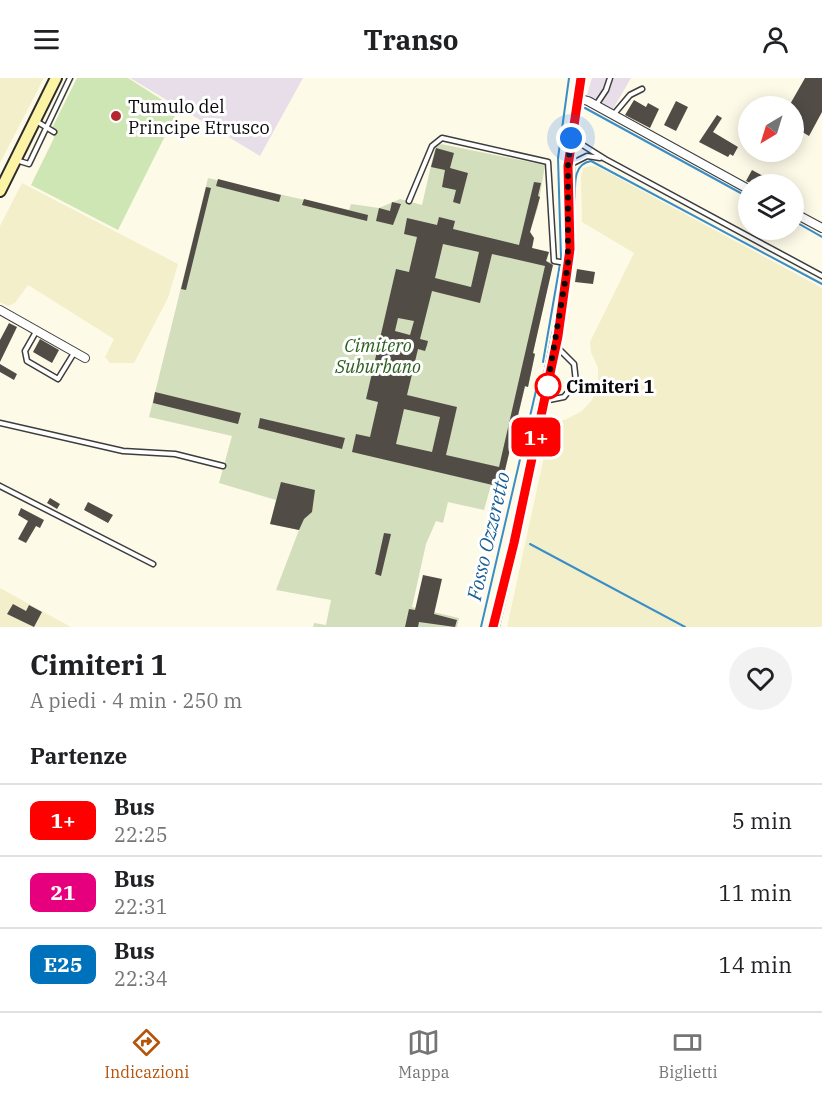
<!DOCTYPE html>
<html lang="it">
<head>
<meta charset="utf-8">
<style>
	body { margin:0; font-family:"IBM Plex Serif",serif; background:#f2f2f2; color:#202124; height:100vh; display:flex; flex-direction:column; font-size:22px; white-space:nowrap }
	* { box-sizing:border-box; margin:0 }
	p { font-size:20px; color:#757577 }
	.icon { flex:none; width:33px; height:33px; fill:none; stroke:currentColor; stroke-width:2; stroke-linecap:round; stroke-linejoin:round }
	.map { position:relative; height:549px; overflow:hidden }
	.drawer { display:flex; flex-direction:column; background:#fff; flex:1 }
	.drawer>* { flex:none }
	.badge { padding:0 12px; border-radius:9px; font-size:21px; line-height:39px }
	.needle { width:39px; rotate:218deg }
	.tools { position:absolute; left:738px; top:18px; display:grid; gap:12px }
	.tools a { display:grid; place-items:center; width:66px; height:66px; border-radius:50%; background:#fff; box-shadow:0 3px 15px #0003; font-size:30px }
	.you { position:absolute; width:30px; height:30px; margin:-15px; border:4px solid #fff; border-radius:50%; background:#1a73e8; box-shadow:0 0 0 9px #1a73e833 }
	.map>.badge { position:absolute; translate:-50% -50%; box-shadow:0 0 0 3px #fff }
	h2 { padding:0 30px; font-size:22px; line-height:54px }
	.round { display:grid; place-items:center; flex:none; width:63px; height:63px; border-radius:32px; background:#f2f2f2 }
	.headline { display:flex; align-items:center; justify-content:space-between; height:102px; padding:0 30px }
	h1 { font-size:28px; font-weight:700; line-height:45px }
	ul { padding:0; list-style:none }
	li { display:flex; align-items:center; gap:18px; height:72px; padding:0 30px; border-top:2px solid #e0e0e0 }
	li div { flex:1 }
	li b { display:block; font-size:22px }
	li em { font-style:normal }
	li .badge { min-width:66px; font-weight:700; text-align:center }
	header { display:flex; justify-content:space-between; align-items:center; height:78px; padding:0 30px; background:#fff; font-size:27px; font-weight:700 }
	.tab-bar { display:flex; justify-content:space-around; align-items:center; height:84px; border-top:2px solid #e0e0e0; background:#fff; font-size:16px; color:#757577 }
	.tab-bar a { display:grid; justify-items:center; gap:3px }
	.tab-bar .current { color:#b45309 }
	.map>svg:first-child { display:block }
	.industrial { fill:#e8dee9 }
	.farmland { fill:#f2efca }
	.green { fill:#cee6b4 }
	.cemetery { fill:#d3debc }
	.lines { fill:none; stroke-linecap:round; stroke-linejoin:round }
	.stream { stroke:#398ec8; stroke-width:2 }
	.building { fill:#524c47; fill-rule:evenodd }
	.service-casing { stroke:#3d3d3d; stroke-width:7 }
	.minor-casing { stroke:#3d3d3d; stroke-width:10 }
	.tertiary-casing { stroke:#3d3d3d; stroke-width:12 }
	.secondary-casing { stroke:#2c2c2c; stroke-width:14 }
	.service { stroke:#fff; stroke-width:4 }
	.minor { stroke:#fff; stroke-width:8 }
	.tertiary { stroke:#fff; stroke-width:9 }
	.secondary { stroke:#fcf3a5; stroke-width:10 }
	.line-casing { stroke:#fff; stroke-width:14 }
	.line { stroke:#f00; stroke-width:9 }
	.walk { stroke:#0a0a0a; stroke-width:6; stroke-dasharray:0 10.8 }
	.poi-dot { fill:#b4282e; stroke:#fff; stroke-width:2 }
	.stop-dot { fill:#fff; stroke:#f00; stroke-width:3 }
	.labels { text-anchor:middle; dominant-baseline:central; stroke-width:6; stroke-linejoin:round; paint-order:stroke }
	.poi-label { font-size:18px; fill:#0a0a0a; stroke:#fff; text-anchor:start }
	.park-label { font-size:18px; font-style:italic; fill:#2b5f1e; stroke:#fff }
	.stop-label { font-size:18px; font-weight:bold; fill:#0a0a0a; stroke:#fff; text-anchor:start }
	.water-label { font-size:20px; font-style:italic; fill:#195f96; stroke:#fff }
</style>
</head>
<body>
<header><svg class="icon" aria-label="menu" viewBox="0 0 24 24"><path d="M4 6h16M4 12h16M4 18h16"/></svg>Transo<svg class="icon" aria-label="person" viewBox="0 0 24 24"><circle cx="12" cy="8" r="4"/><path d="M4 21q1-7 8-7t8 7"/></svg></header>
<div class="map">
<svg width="822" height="549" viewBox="0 0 822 549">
	<rect width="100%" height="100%" fill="#fefae8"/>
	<path class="industrial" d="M130,0H303L260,78Z
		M592,0H631L613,31L587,17Z"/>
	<path class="farmland" d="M0,0H44L0,85Z
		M590,88H596L822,210V549H507L552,342H565L582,333L592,322L598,308V290L591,274L590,264L634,175L582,144L581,99L583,90Z
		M22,105L178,186L168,220L134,285H110L105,279L114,261L28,207L15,225L8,228L0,224V148Z
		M0,510L71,549H0Z"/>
	<path class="green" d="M77,0H128L178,32L118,152L31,107L54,60L53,48Z"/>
	<path class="cemetery" d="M441,66L545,87L538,129L530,154L534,160L532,170L549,174L547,183L553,185L533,275L535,276L528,309H525L501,409L491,407L484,432L448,424L443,445L436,443L426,466L412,529L459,540L457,549H313L314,545L326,547L331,522L276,512L299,452L270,446L276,422L219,405L232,358L149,339L208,100L349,132L351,126L379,130L400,121L422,127L435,70Z"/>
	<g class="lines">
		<path class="stream" d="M585,30L748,119
			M575,120C575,106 573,86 591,83L822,206
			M794,143L822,159
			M543,284L561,180L558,80L569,0
			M530,466L685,549
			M481,549L538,304"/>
	</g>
	<path class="building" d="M805,0H822V34L809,58L794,49V28H789Z
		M634,22L646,29L648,25L659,31L650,50L625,37Z
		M676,23L688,29L676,53L664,47Z
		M717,37L722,40L713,54L738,69L733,78L730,76L728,79L699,64Z
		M436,70L454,75L450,90L468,95L460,126L453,124L456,112L442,109L445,92L431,89Z
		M752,92L778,106H752L746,103Z
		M218,101L281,117L279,124L216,108Z
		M534,104L541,105L538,118L540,119L530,154L534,160L532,170L549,174L546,183L553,187L533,275L535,276L528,309L525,308L501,409L352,374L356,356L370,359L378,324L366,321L396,191L409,194L417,159L404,156L407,140L437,147L439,139L455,143L453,151L519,167ZM443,166L479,174L471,209L435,200ZM492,176L545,188L499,389L446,377L457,329L407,317L418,271L425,273L427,267L428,263L420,261L432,213L480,225ZM398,240L414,243L410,257L395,253ZM404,331L440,339L432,374L396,366Z
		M206,109L211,110L186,212L181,211Z
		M304,121L368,137L367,143L302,127Z
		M392,124L401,126L393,147L376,143L379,130L390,133Z
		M577,191L595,194L593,206L575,204Z
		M9,245L17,249L0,284V262Z
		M40,261L59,272L52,285L33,274Z
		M0,286L17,296L14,302L0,294Z
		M155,314L241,335L238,346L153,325Z
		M260,340L345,360L342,371L258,350Z
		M281,404L315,412L312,434L304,441L299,452L270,446Z
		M50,420L60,426L57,431L47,425Z
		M88,424L113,437L108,445L84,432Z
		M21,430L44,442L40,450L36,448L26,465L18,461L28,443L18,437Z
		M384,455L391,456L381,498L375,496Z
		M423,497L442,501L434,536L457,542L455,549L419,544L418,549H405L409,531L415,532Z
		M13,526L26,533L29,527L42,534L34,549L7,536Z"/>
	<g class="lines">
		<defs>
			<path id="service" d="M596,27L606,12L610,0
				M614,36L630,17L642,11
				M36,43L54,54
				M573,61L605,81L822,198
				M16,82L29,86L70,0
				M571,86L587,78L600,80
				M409,123L432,68L442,60L548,84L554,183L566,185
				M37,252L25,273L27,283L58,301L74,275
				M544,323L564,319L576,304L574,286L556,268
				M0,345L123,373L175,376L223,388
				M0,408L153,486"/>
			<path id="minor" d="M577,20L588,23L748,111
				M794,135L822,150
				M0,232L85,280"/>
			<path id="tertiary" d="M494,549L518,447L560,243L570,170L569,81L581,0"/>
			<path id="secondary" d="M0,113L56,0"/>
		</defs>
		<use href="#service" class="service-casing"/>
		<use href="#minor" class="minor-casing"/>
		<use href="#tertiary" class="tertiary-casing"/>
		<use href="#secondary" class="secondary-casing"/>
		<use href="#service" class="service"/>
		<use href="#minor" class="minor"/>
		<use href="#tertiary" class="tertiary"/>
		<use href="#secondary" class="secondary"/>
	</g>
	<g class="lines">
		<defs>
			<path id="line" d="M493,549L514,465L558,258L570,171L568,88L581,0"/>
		</defs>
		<use href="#line" class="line-casing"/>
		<use href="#line" class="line"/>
		<path class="walk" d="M548,308L547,310L568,186V88L571,60"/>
	</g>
	<circle class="poi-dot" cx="116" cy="38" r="6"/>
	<circle class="stop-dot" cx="548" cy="308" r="12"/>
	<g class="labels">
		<g class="poi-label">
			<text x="128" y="28">Tumulo del<tspan x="128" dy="21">Principe Etrusco</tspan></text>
		</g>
		<g class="park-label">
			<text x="378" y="267">Cimitero<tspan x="378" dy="21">Suburbano</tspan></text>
		</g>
		<g class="stop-label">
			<text x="566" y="308">Cimiteri 1</text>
		</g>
		<g class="water-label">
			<text transform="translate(488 458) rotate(-77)">Fosso Ozzeretto</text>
		</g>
	</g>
</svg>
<div class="tools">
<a><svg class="needle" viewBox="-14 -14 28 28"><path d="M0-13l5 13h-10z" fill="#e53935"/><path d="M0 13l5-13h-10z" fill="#757577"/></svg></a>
<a><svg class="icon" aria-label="layers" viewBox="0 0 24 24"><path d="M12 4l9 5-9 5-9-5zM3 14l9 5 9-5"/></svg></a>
</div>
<div class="you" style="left:571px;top:60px"></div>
<b class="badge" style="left:536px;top:359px;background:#f00;color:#fff">1+</b>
</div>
<section class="drawer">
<div class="headline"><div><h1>Cimiteri 1</h1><p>A piedi · 4 min · 250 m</p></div><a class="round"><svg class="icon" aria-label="heart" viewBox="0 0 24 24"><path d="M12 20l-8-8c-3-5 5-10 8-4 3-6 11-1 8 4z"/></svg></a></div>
<h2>Partenze</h2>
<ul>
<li><span class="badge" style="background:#f00;color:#fff">1+</span><div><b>Bus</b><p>22:25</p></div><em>5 min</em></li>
<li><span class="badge" style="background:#e6007e;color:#fff">21</span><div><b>Bus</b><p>22:31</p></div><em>11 min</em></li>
<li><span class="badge" style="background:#0072bc;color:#fff">E25</span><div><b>Bus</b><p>22:34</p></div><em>14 min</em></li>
</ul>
</section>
<nav class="tab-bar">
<a class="current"><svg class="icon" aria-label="directions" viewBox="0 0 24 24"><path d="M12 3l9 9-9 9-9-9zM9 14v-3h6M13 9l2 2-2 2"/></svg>Indicazioni</a>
<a><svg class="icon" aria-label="map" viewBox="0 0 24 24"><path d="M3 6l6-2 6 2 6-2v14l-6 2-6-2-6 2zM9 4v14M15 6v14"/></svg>Mappa</a>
<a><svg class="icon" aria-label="tickets" viewBox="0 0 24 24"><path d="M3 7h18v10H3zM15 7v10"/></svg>Biglietti</a>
</nav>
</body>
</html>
